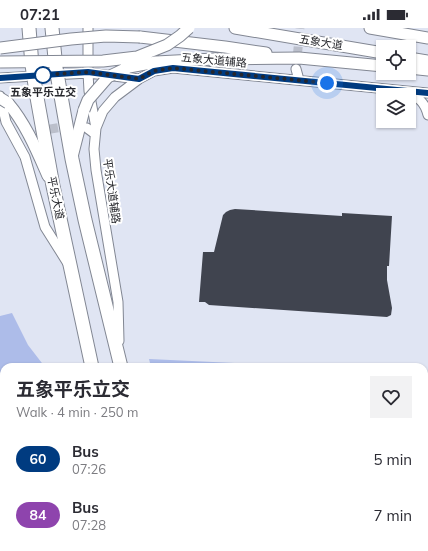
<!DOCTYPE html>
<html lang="en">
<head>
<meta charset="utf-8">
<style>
	body { margin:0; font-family:Mulish,"Noto Sans SC",sans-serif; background:#f2f2f3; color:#2b2b33; height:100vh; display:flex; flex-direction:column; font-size:15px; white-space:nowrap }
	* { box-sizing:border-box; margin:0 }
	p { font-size:13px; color:#7c7c81 }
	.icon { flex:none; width:22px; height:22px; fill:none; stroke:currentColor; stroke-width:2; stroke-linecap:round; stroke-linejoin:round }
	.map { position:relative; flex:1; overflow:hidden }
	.sheet { position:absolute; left:0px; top:335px; width:428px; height:188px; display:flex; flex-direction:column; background:#fff; border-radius:12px 12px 0 0; box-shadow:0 1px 3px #0004 }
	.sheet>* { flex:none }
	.badge { padding:0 8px; border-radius:13px; font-size:14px; line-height:26px }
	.controls { position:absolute; left:376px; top:12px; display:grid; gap:8px }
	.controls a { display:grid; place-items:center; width:40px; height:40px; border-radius:0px; background:#fff; box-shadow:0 1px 3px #0004; font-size:20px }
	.you { position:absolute; width:20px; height:20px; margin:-10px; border:3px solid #fff; border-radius:50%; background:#1a73e8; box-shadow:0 0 0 6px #1a73e833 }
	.map>.badge { position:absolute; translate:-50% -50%; box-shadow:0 0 0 2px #fff }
	.round { display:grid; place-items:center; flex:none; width:42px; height:42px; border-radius:0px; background:#f2f2f3 }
	.overview { display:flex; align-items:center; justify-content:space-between; height:68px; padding:0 16px }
	h1 { font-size:19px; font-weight:700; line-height:30px }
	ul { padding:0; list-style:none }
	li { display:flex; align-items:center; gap:12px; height:56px; padding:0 16px }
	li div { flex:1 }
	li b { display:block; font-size:15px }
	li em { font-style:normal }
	li .badge { min-width:44px; font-weight:700; text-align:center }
	.status { display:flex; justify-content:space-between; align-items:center; height:28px; padding:0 20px; background:#fff; direction:ltr }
	.status svg { height:11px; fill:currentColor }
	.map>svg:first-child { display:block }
	.green { fill:#adbce9 }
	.building { fill:#40444f }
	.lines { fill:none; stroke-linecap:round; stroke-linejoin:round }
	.minor-tunnel { stroke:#bbbfcb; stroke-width:9; stroke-dasharray:9 4.5; stroke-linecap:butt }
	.highway-tunnel { stroke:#bbbfcb; stroke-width:13; stroke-dasharray:13 6; stroke-linecap:butt }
	.minor-casing { stroke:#828793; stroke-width:11 }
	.major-casing { stroke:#828793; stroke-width:13 }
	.highway-casing { stroke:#828793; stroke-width:15 }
	.minor { stroke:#fff; stroke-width:9 }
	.major { stroke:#fff; stroke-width:11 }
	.highway { stroke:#fff; stroke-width:13 }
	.major-bridge-casing { stroke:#828793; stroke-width:13; stroke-linecap:butt }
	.highway-bridge-casing { stroke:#828793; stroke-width:15; stroke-linecap:butt }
	.major-bridge { stroke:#fff; stroke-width:11 }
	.highway-bridge { stroke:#fff; stroke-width:13 }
	.line-casing { stroke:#fff; stroke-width:9 }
	.line { stroke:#003b80; stroke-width:6 }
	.walk { stroke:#26272c; stroke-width:4; stroke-dasharray:0 7.2 }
	.stop-dot { fill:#fff; stroke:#003b80; stroke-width:2 }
	.labels { text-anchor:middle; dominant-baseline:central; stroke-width:4; stroke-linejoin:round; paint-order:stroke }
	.street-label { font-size:11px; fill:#26272c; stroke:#fff }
	.stop-label { font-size:11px; font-weight:bold; fill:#26272c; stroke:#fff }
</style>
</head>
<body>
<div class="status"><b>07:21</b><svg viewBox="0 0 49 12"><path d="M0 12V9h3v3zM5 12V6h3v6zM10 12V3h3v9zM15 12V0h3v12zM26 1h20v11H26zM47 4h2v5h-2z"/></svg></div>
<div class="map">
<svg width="428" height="523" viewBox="0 0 428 523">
	<rect width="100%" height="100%" fill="#e0e5f3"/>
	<path class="green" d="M12,285L28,317L45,339H4V519H105L106,523H0V288Z
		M149,331L275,337L281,339H151Z
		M199,519H358L360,523H200Z"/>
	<path class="building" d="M235,181L342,188V185L392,188L389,238H387V252L392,280L391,287L387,289L209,277L205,274H199L203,224H214L223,187L226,184L230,182Z"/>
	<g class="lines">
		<path class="minor-tunnel" d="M296,41L300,0
			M25,113L45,102L62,99H71"/>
		<path class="highway-tunnel" d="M136,519L137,523
			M167,519L169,523"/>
		<defs>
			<path id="minor" d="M88,0V45L89,63L96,100L94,121L96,142L118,274L119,313
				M296,41L299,52
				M0,50L88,45L139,51L154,43L173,40L428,65
				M407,65C419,69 425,75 428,87
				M0,68L6,94L25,129L45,199L67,234
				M87,100L95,106
				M96,100L103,83L115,69L139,51"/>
			<path id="major" d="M235,0L383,25
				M370,0L428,10
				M140,9L225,19L266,25
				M409,30L428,33
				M214,31L299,30L383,38
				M409,40L428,42
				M8,75C26,96 37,123 48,148
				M72,129L84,82"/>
			<path id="highway" d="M29,0L32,37
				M52,0L56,40
				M36,64L53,158L92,339
				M61,68L72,131L85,192L121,339"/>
		</defs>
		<use href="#minor" class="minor-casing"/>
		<use href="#major" class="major-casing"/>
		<use href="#highway" class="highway-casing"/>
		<use href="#minor" class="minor"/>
		<use href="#major" class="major"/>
		<use href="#highway" class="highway"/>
		<defs>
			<path id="major-bridge" d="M0,20L71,11L106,8L140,9
				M0,34L103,33L137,29L167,17L180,8L189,0
				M0,70L8,75
				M84,82L88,72L108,49L129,39L156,34L214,31"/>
			<path id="highway-bridge" d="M32,37L36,64
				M56,40L61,68"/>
		</defs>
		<use href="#major-bridge" class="major-bridge-casing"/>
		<use href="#highway-bridge" class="highway-bridge-casing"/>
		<use href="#major-bridge" class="major-bridge"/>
		<use href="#highway-bridge" class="highway-bridge"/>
	</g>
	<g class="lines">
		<defs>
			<path id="line" d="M0,50L88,44L139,51L154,43L173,40L428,65"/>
		</defs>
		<use href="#line" class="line-casing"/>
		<use href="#line" class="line"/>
		<path class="walk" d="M43,47L88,44L139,51L154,43L173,40L327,55"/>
	</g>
	<circle class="stop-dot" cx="43" cy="47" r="8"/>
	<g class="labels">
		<g class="street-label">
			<text transform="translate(321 14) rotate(9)">五象大道</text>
			<text transform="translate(214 32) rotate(5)">五象大道辅路</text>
			<text transform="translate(112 163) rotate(82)">平乐大道辅路</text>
			<text transform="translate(56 170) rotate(78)">平乐大道</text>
		</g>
		<g class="stop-label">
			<text x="43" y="64">五象平乐立交</text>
		</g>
	</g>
</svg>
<div class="controls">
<a><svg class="icon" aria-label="locate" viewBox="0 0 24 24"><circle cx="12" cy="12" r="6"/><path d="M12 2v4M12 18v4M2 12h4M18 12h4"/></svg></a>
<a><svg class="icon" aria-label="layers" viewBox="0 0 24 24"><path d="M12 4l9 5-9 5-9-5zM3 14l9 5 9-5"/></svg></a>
</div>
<div class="you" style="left:327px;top:55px"></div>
<section class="sheet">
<div class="overview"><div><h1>五象平乐立交</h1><p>Walk · 4 min · 250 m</p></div><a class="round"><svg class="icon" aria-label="heart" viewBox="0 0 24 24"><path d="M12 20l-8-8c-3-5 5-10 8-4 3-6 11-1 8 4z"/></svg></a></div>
<ul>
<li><span class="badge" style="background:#003b80;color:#fff">60</span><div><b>Bus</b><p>07:26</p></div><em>5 min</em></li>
<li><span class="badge" style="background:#8e44ad;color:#fff">84</span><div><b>Bus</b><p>07:28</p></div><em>7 min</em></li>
</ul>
</section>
</div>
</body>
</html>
